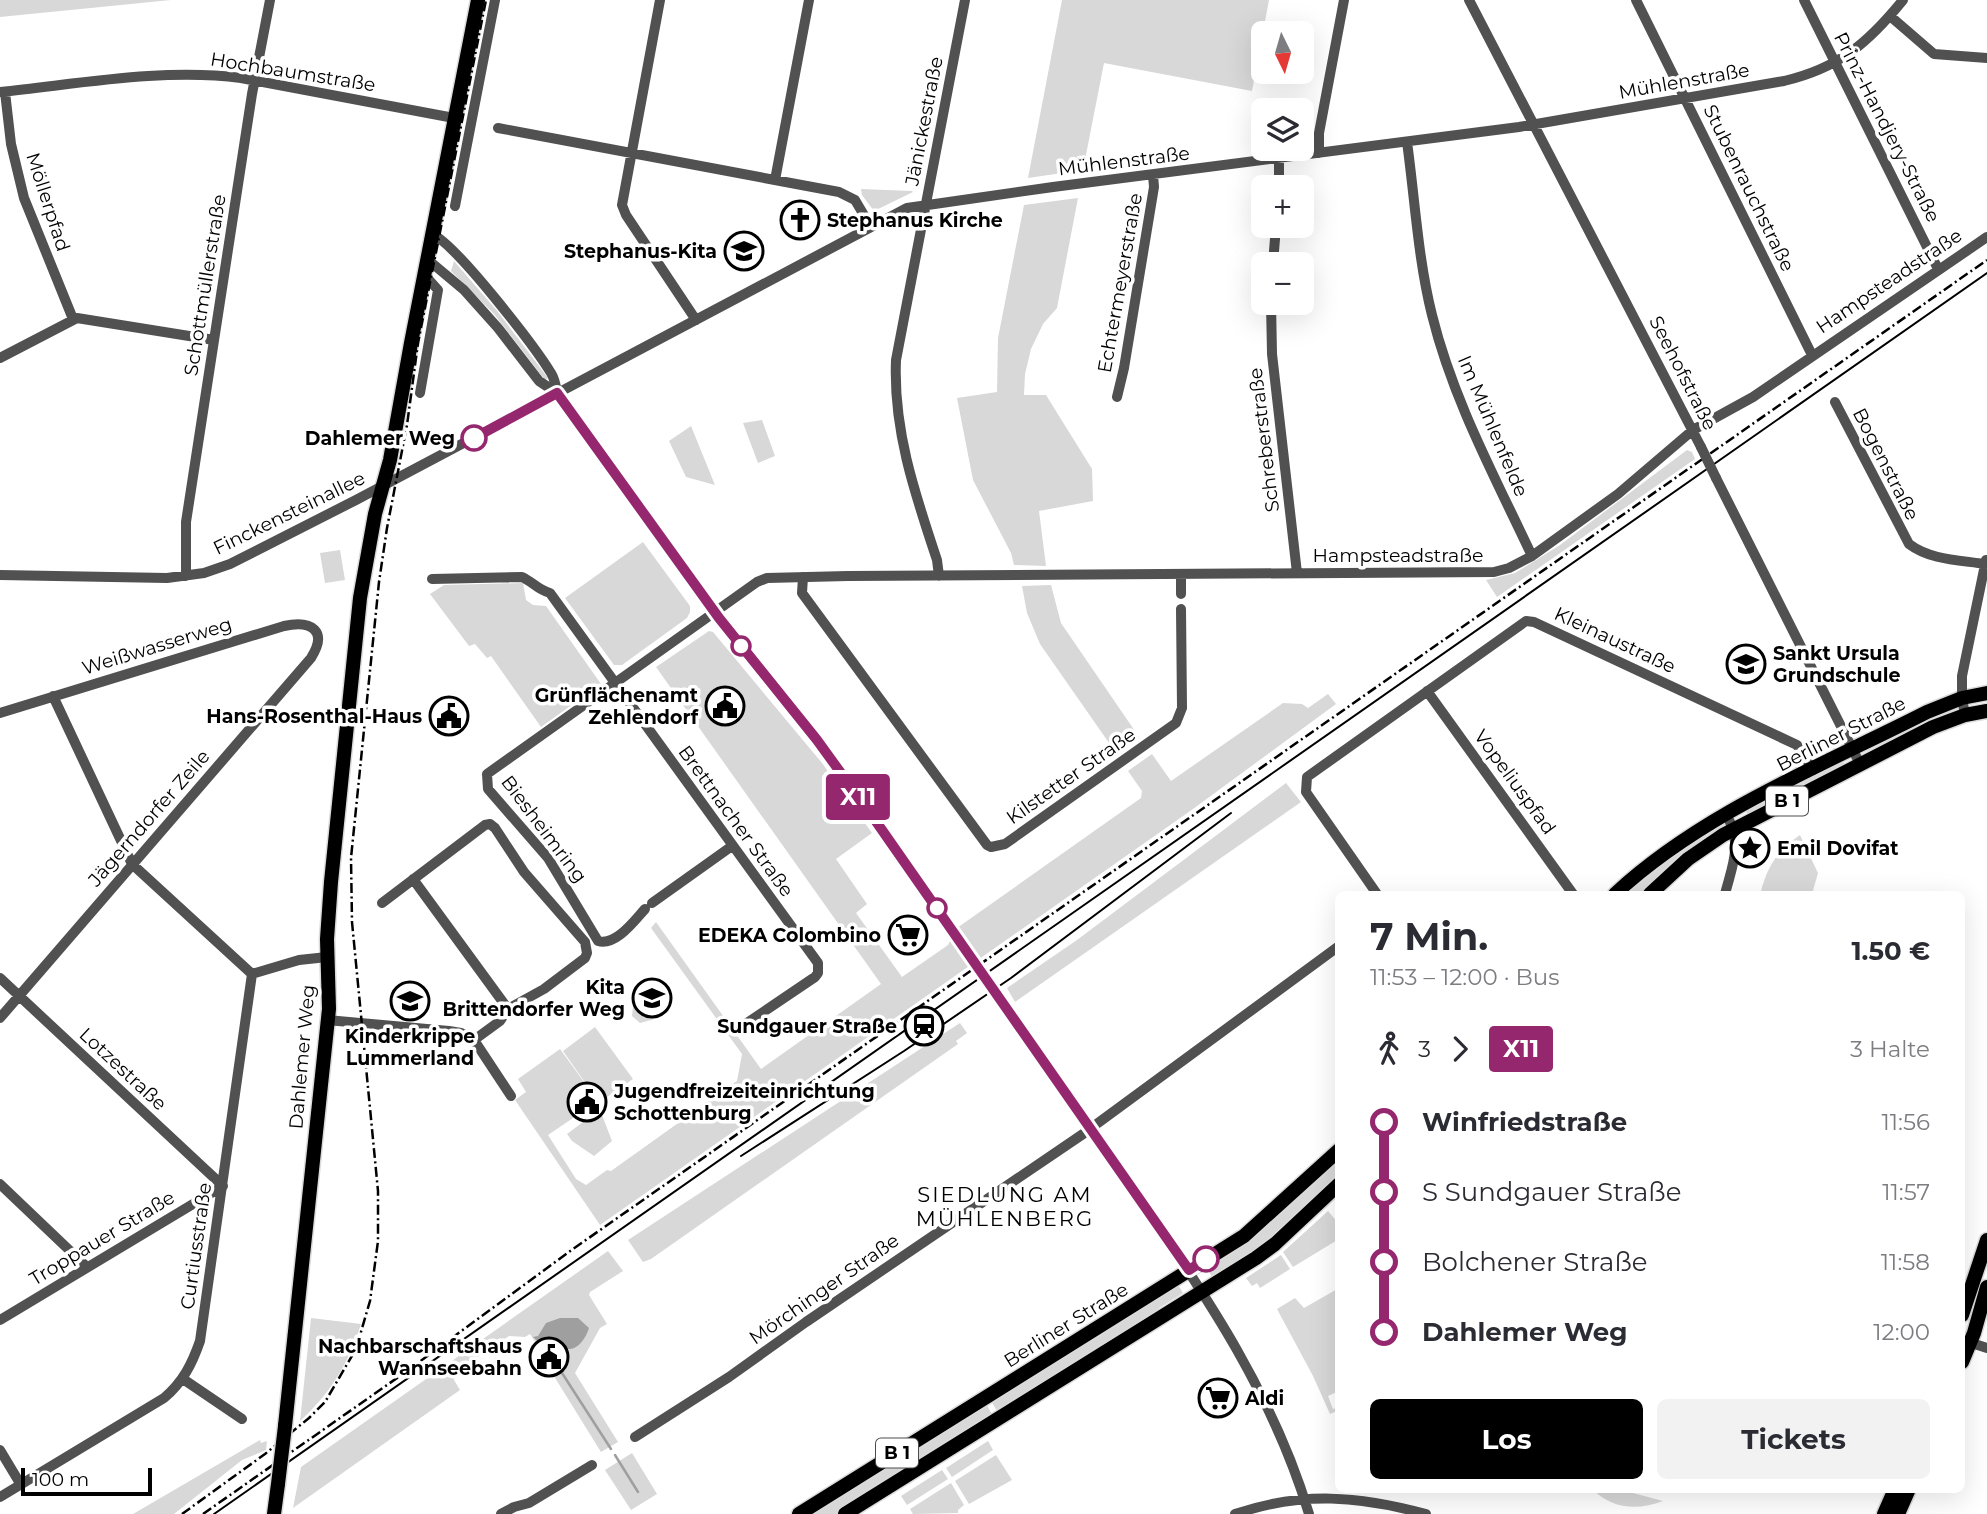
<!DOCTYPE html>
<html lang="de">
<head>
<meta charset="utf-8">
<style>
	body { margin:0; font-family:Montserrat,sans-serif; background:#f2f2f3; color:#2b2b33; height:100vh; display:flex; flex-direction:column; font-size:26px; white-space:nowrap }
	* { box-sizing:border-box; margin:0 }
	p { font-size:23px; color:#7c7c81 }
	.icon { flex:none; width:38px; height:38px; fill:none; stroke:currentColor; stroke-width:2; stroke-linecap:round; stroke-linejoin:round }
	.map { position:relative; flex:1; overflow:hidden }
	.details { position:absolute; left:1335px; top:891px; width:630px; height:602px; display:flex; flex-direction:column; background:#fff; border-radius:10px; box-shadow:0 7px 28px #0002 }
	.details>* { flex:none }
	.badge { padding:0 14px; border-radius:5px; font-size:24px; line-height:46px }
	.needle { width:46px; rotate:175deg }
	.controls { position:absolute; left:1251px; top:21px; display:grid; gap:14px }
	.controls a { display:grid; place-items:center; width:63px; height:63px; border-radius:10px; background:#fff; box-shadow:0 7px 28px #0002; font-size:35px }
	.scale { position:absolute; left:21px; bottom:18px; width:131px; box-sizing:border-box; padding-left:7px; border:4px solid #000; border-top:0; font-size:19px; line-height:24px; white-space:nowrap; color:#000; -webkit-text-stroke:5px #fff; paint-order:stroke }
	.map>.badge { position:absolute; translate:-50% -50%; box-shadow:0 0 0 4px #fff }
	.legs { display:flex; align-items:center; gap:10px; height:77px; padding:0 35px; font-size:23px }
	.legs p { margin-inline-start:auto }
	.headline { display:flex; align-items:center; justify-content:space-between; height:119px; padding:0 35px }
	h1 { font-size:38px; font-weight:700; line-height:52px }
	.cta { display:flex; gap:14px; margin-top:auto; padding:14px 35px }
	.cta a { flex:1; height:80px; border-radius:10px; background:#000; color:#fff; font-size:28px; font-weight:700; line-height:80px; text-align:center }
	.cta a+a { background:#f2f2f3; color:#2b2b33 }
	ul { padding:0 35px; list-style:none }
	li { display:flex; align-items:center; gap:24px; height:70px; font-size:26px }
	li i { display:grid; place-items:center; width:10px; height:100%; margin:0 9px; background:currentColor }
	li i::after { content:''; width:18px; height:18px; margin:-9px; border:5px solid; border-radius:50%; background:#fff }
	li p { margin-inline-start:auto }
	li:first-child i { background:linear-gradient(#0000 50%,currentColor 0) }
	li:last-child i { background:linear-gradient(currentColor 50%,#0000 0) }
	.map>svg:first-child { display:block }
	.green { fill:#d8d8d8 }
	.water { fill:#9f9f9f }
	.lines { fill:none; stroke-linecap:round; stroke-linejoin:round }
	.stream { stroke:#9f9f9f; stroke-width:2.5 }
	.major-casing { stroke:#dbdbdb; stroke-width:17 }
	.minor { stroke:#515151; stroke-width:10 }
	.major { stroke:#000; stroke-width:14 }
	.tram { stroke:#000; stroke-width:2 }
	.rail { stroke:#000; stroke-width:2.5; stroke-dasharray:10 3.5 2 3.5; stroke-linecap:butt }
	.major-bridge-casing { stroke:#dbdbdb; stroke-width:17; stroke-linecap:butt }
	.minor-bridge { stroke:#515151; stroke-width:10 }
	.major-bridge { stroke:#000; stroke-width:14 }
	.line-1-casing { stroke:#fff; stroke-width:16 }
	.line-1 { stroke:#95276e; stroke-width:10 }
	.stop-1-dot { fill:#fff; stroke:#95276e; stroke-width:3.5 }
	.labels { text-anchor:middle; dominant-baseline:central; stroke-width:7; stroke-linejoin:round; paint-order:stroke }
	.shield { fill:#fff; stroke:#4c4c4c; stroke-width:2 }
	.shield-label { font-size:18px; font-weight:bold; fill:#000 }
	.street-label { font-size:19px; fill:#000; stroke:#fff }
	.poi-label { font-size:19px; font-weight:bold; fill:#000; stroke:#fff; text-anchor:end }
	.stop-label { font-size:19px; font-weight:bold; fill:#000; stroke:#fff; text-anchor:end }
	.neighbourhood-label { font-size:21px; letter-spacing:2px; fill:#000; stroke:#fff }
</style>
</head>
<body>
<div class="map">
<svg width="1987" height="1514" viewBox="0 0 1987 1514">
	<rect width="100%" height="100%" fill="#fff"/>
	<path class="green" d="M0,0H171L0,17Z
		M1062,0H1269L1252,91L1104,63L1083,170L1028,178Z
		M861,189L912,191L913,192L874,211L862,195Z
		M1078,198L1057,308L1043,324L1031,349L1025,374L1024,395H1046L1092,469L1093,501L1039,511L1046,566L1014,565L1011,553L973,480L957,398L997,392L998,338L1024,205Z
		M454,261L498,312L548,378L545,380L494,314L451,271Z
		M762,420L775,456L758,463L743,423Z
		M691,426L715,485L686,477L669,441Z
		M1687,450L1692,452L1695,459L1497,597L1486,580L1515,573L1560,545Z
		M643,542L690,606V612L687,618L622,665H614L565,598Z
		M340,550L345,580L325,583L320,553Z
		M523,583L526,600L533,605L546,606L601,684L541,727L491,656L487,658L475,644L469,646L430,594L444,585Z
		M1051,585L1061,623L1139,737L1116,753L1040,644L1027,613L1022,586Z
		M709,631L713,632L822,763L872,833L836,859L867,904L856,913L902,977L948,945L957,928L1141,798L1142,791L1128,771L1152,754L1171,781L1283,703L1302,704L1308,708L1328,694L1336,704L1193,809L600,1225L515,1100L526,1092L518,1079L560,1049L598,1101L563,1051L595,1027L633,1079L600,1102L604,1110L602,1115L612,1141L594,1156L572,1141L567,1134L587,1119L582,1112L548,1135L576,1179L586,1185L607,1170L611,1171L737,1081L742,1054L651,928L656,922L761,1069L881,984L656,667Z
		M1842,759L1845,765L1749,817L1745,809Z
		M1286,783L1301,802L1015,1002L1007,988L1077,940Z
		M1722,820L1727,825L1643,894H1620Z
		M1800,835L1818,873L1812,894H1776L1761,891C1768,865 1778,850 1800,835Z
		M651,985L669,1011L658,1018L640,1023L632,1016L634,997Z
		M960,1023L967,1033L956,1041L958,1044L651,1259L643,1262L628,1240Z
		M1337,1157L1339,1178L1269,1242L1213,1278L1205,1266Z
		M1328,1211L1339,1224V1239L1293,1267L1283,1252Z
		M608,1251L623,1271L590,1292L589,1295L607,1324L600,1328L575,1373L618,1442L601,1452L552,1373V1365L564,1355L555,1340L542,1347L538,1346L530,1334L525,1337L509,1336L455,1373L454,1380L460,1390L293,1508L301,1467Z
		M1281,1255L1290,1269L1260,1288L1257,1283L1252,1286L1246,1278Z
		M1177,1283L1183,1293L1159,1308L1153,1317L998,1413L990,1399Z
		M1339,1288V1391L1328,1396L1333,1409L1339,1407V1410L1330,1414L1313,1376L1277,1309L1295,1298L1304,1308Z
		M311,1318L361,1324C349,1363 330,1394 300,1421Z
		M985,1402L993,1416L837,1514H807Z
		M260,1440L261,1443L267,1441L266,1450L242,1460L174,1514H133Z
		M988,1441L993,1450L952,1477L946,1468Z
		M632,1453L657,1494L631,1510L605,1470Z
		M996,1455L1012,1480L969,1504L955,1481Z
		M942,1470L948,1479L907,1505L901,1496Z
		M951,1483L964,1505L958,1510V1513L913,1514L910,1509Z
		M1592,1489H1618L1663,1501C1637,1511 1612,1509 1592,1489Z"/>
	<path class="water" d="M560,1318H578L589,1328C584,1345 568,1359 555,1340L544,1347L533,1337L538,1336L546,1323Z"/>
	<g class="lines">
		<path class="stream" d="M567,1351L562,1373L611,1449
			M615,1455L638,1492"/>
		<defs>
			<path id="major" d="M1615,894C1702,813 1821,766 1927,712L1962,698L1987,693
				M1650,894L1688,859L1723,835L1933,727L1965,715L1987,711
				M1962,1315L1987,1240
				M1962,1362L1974,1333L1987,1287
				M285,1426L329,1009L327,939L331,882L360,598L375,514L390,460L411,343L478,0
				M274,1514L278,1484
				M799,1514L1244,1236L1339,1150
				M845,1514L1256,1258L1275,1244L1339,1184
				M1884,1514L1895,1489
				M1898,1514L1909,1489"/>
		</defs>
		<use href="#major" class="major-casing"/>
		<path class="minor" d="M660,0L622,205L626,215L696,320
			M1469,0L1701,447
			M1636,0L1812,355
			M1804,0L1938,269
			M1890,16L1934,54L1987,58
			M0,92C79,84 162,68 241,78L454,118
			M5,92L11,144L24,198L73,319
			M498,128L839,192L855,200L871,227
			M1407,142C1415,200 1418,259 1432,315C1453,400 1495,477 1532,556
			M1319,153V133L1344,0
			M1279,158V187
			M775,180L809,0
			M455,206L495,0
			M432,234C456,244 535,347 551,373C555,379 556,387 557,393
			M427,259L464,290L498,328L539,381L557,393L719,618L817,740L960,941
			M1273,264L1276,226
			M1271,303L1272,354L1297,573
			M0,358L77,318L214,340
			M420,393L438,290L430,281L424,278
			M1117,397L1124,368L1154,187L1153,175
			M1835,402L1909,544C1930,560 1959,560 1985,564
			M1716,478L1860,764
			M1181,574V594
			M0,575L167,578L204,573L230,564L356,500L907,208L1053,187L1519,127L1784,81C1839,68 1868,43 1903,0
			M186,576V522L252,94L270,0
			M939,576L937,560C915,494 893,430 896,360L965,0
			M803,577L802,593L987,845L991,847L1005,844L1176,723L1182,708L1181,609
			M432,579L522,577C533,582 538,590 550,593L818,963V973L815,977L744,1025
			M1427,691L1573,894
			M53,696L132,864L252,974
			M0,713L284,626C312,620 328,631 311,658L0,1018
			M1965,715L1962,698V676L1986,560
			M413,879L508,1009
			M1377,894L1306,792L1307,777L1526,621L1534,622L1797,745L1813,770
			M1725,894C1733,863 1743,844 1726,814
			M382,903L485,825L490,824L495,828L524,872L585,942L587,953L585,958L544,989L508,1009L500,1021L474,1040
			M652,903L732,846
			M645,909C634,921 616,946 598,941L548,858L488,789L487,774L757,582L767,578L848,576L1494,572L1509,568L1532,556L1618,494L1693,430L1753,397L1987,237
			M0,978L223,1186L0,1320
			M1002,1003C1048,1067 1094,1133 1139,1198C1208,1298 1274,1397 1309,1514
			M327,1020L449,1031L461,1033L474,1040L511,1096
			M0,1184L87,1267
			M1962,1340L1987,1348
			M183,1379L242,1419
			M635,1437L729,1377L806,1322L1083,1134L1339,946
			M0,1450L21,1485
			M0,1497L164,1398C183,1382 192,1364 200,1341L252,974L299,960L327,957
			M501,1514L514,1507L529,1503L592,1465
			M1235,1514C1303,1491 1359,1496 1426,1514"/>
		<use href="#major" class="major"/>
		<path class="tram" d="M741,1156L904,1051L1011,978L1231,813
			M214,1514L1987,273"/>
		<path class="rail" d="M182,1514L265,1454L309,1418L325,1402L356,1349L370,1301L378,1241V1191L352,922L351,858L379,582L387,528L407,425L418,343L486,0
			M203,1514L407,1371L573,1249L1987,260"/>
		<defs>
			<path id="major-bridge" d="M278,1484L285,1426"/>
		</defs>
		<use href="#major-bridge" class="major-bridge-casing"/>
		<path class="minor-bridge" d="M1701,447L1716,478
			M960,941L1002,1003"/>
		<use href="#major-bridge" class="major-bridge"/>
	</g>
	<g class="lines">
		<defs>
			<path id="line-1" d="M474,438L557,393L719,618L817,740L875,820L1189,1270L1206,1259"/>
		</defs>
		<use href="#line-1" class="line-1-casing"/>
		<use href="#line-1" class="line-1"/>
	</g>
	<defs>
		<symbol id="church-ring" viewBox="-11 -11 22 22"><circle r="9.5" fill="#fff" stroke="#000" stroke-width="1.5"/><path d="M-1.2-6h2.4v3.5h3.3v2.4h-3.3V6h-2.4V-.1h-3.3v-2.4h3.3Z" fill="#000"/></symbol>
		<symbol id="school-ring" viewBox="-11 -11 22 22"><circle r="9.5" fill="#fff" stroke="#000" stroke-width="1.5"/><path d="M0-5L7-2L0 1L-7-2ZM-4 1L0 2.5L4 1V4Q0 6-4 4Z" fill="#000"/></symbol>
		<symbol id="civic-ring" viewBox="-11 -11 22 22"><circle r="9.5" fill="#fff" stroke="#000" stroke-width="1.5"/><path d="M-.6-6.5H3V-4.5H.6V-3L4-1V1h2V6H-6V1h2V-1L-.6-3ZM-1.2 2.5V6h2.4V2.5Z" fill="#000"/></symbol>
		<symbol id="sight-ring" viewBox="-11 -11 22 22"><circle r="9.5" fill="#fff" stroke="#000" stroke-width="1.5"/><path d="M0-6L1.8-2.2L6-1.7L2.9 1.2L3.7 5.4L0 3.3L-3.7 5.4L-2.9 1.2L-6-1.7L-1.8-2.2Z" fill="#000"/></symbol>
		<symbol id="supermarket-ring" viewBox="-11 -11 22 22"><circle r="9.5" fill="#fff" stroke="#000" stroke-width="1.5"/><path d="M-6-5.5h2.5l.6 2H6L4.5 2H-2.5L-4.4-4H-6ZM-1.5 3.2a1.3 1.3 0 1 0 .1 0ZM3 3.2a1.3 1.3 0 1 0 .1 0Z" fill="#000"/></symbol>
		<symbol id="station-ring" viewBox="-11 -11 22 22"><circle r="9.5" fill="#fff" stroke="#000" stroke-width="1.5"/><path d="M-3-6H3Q5-6 5-4V2Q5 4 3 4L4.5 6H3L1.5 4h-3L-3 6H-4.5L-3 4Q-5 4-5 2V-4Q-5-6-3-6ZM-3.5-4v3h7v-3ZM-3.5 1v1.5H-2V1ZM2 1v1.5H3.5V1Z" fill="#000"/></symbol>
	</defs>
	<g fill-rule="evenodd">
		<use href="#church-ring" x="778" y="198" width="44" height="44"/>
		<use href="#school-ring" x="722" y="229" width="44" height="44"/>
		<use href="#school-ring" x="1724" y="642" width="44" height="44"/>
		<use href="#civic-ring" x="703" y="684" width="44" height="44"/>
		<use href="#civic-ring" x="427" y="694" width="44" height="44"/>
		<use href="#sight-ring" x="1728" y="826" width="44" height="44"/>
		<use href="#supermarket-ring" x="886" y="913" width="44" height="44"/>
		<use href="#school-ring" x="630" y="976" width="44" height="44"/>
		<use href="#school-ring" x="388" y="979" width="44" height="44"/>
		<use href="#station-ring" x="902" y="1004" width="44" height="44"/>
		<use href="#civic-ring" x="565" y="1080" width="44" height="44"/>
		<use href="#civic-ring" x="527" y="1335" width="44" height="44"/>
		<use href="#supermarket-ring" x="1196" y="1376" width="44" height="44"/>
	</g>
	<g class="stop-1-dot">
		<circle cx="474" cy="438" r="12"/>
		<circle cx="741" cy="646" r="9"/>
		<circle cx="937" cy="908" r="9"/>
		<circle cx="1206" cy="1259" r="12"/>
	</g>
	<g class="labels">
		<g class="shield">
			<rect x="1766" y="786.5" width="42" height="29" rx="5"/>
			<rect x="876" y="1438.5" width="42" height="29" rx="5"/>
		</g>
		<g class="shield-label">
			<text x="1787" y="801">B 1</text>
			<text x="897" y="1453">B 1</text>
		</g>
		<g class="street-label">
			<text transform="translate(293 72) rotate(9)">Hochbaumstraße</text>
			<text transform="translate(1684 81) rotate(-10)">Mühlenstraße</text>
			<text transform="translate(924 121) rotate(-79)">Jänickestraße</text>
			<text transform="translate(1887 127) rotate(63)">Prinz-Handjery-Straße</text>
			<text transform="translate(1124 161) rotate(-7)">Mühlenstraße</text>
			<text transform="translate(1749 188) rotate(64)">Stubenrauchstraße</text>
			<text transform="translate(48 202) rotate(72)">Möllerpfad</text>
			<text transform="translate(1889 281) rotate(-34)">Hampsteadstraße</text>
			<text transform="translate(1120 283) rotate(-80)">Echtermeyerstraße</text>
			<text transform="translate(205 285) rotate(-81)">Schottmüllerstraße</text>
			<text transform="translate(1683 373) rotate(63)">Seehofstraße</text>
			<text transform="translate(1493 426) rotate(67)">Im Mühlenfelde</text>
			<text transform="translate(1264 440) rotate(-97)">Schreberstraße</text>
			<text transform="translate(1886 464) rotate(63)">Bogenstraße</text>
			<text transform="translate(289 513) rotate(-26)">Finckensteinallee</text>
			<text x="1398" y="555">Hampsteadstraße</text>
			<text transform="translate(1615 640) rotate(25)">Kleinaustraße</text>
			<text transform="translate(157 646) rotate(-17)">Weißwasserweg</text>
			<text transform="translate(1841 734) rotate(-27)">Berliner Straße</text>
			<text transform="translate(1071 776) rotate(-35)">Kilstetter Straße</text>
			<text transform="translate(1515 782) rotate(54)">Vopeliuspfad</text>
			<text transform="translate(149 818) rotate(-49)">Jägerndorfer Zeile</text>
			<text transform="translate(736 821) rotate(54)">Brettnacher Straße</text>
			<text transform="translate(544 829) rotate(53)">Biesheimring</text>
			<text transform="translate(302 1057) rotate(-85)">Dahlemer Weg</text>
			<text transform="translate(123 1069) rotate(43)">Lotzestraße</text>
			<text transform="translate(102 1238) rotate(-31)">Troppauer Straße</text>
			<text transform="translate(196 1246) rotate(-82)">Curtiusstraße</text>
			<text transform="translate(824 1289) rotate(-35)">Mörchinger Straße</text>
			<text transform="translate(1066 1325) rotate(-32)">Berliner Straße</text>
		</g>
		<g class="poi-label">
			<text x="827" y="220" text-anchor="start">Stephanus Kirche</text>
			<text x="717" y="251">Stephanus-Kita</text>
			<text x="1773" y="653" text-anchor="start">Sankt Ursula<tspan x="1773" dy="22">Grundschule</tspan></text>
			<text x="698" y="695">Grünflächenamt<tspan x="698" dy="22">Zehlendorf</tspan></text>
			<text x="422" y="716">Hans-Rosenthal-Haus</text>
			<text x="1777" y="848" text-anchor="start">Emil Dovifat</text>
			<text x="881" y="935">EDEKA Colombino</text>
			<text x="625" y="987">Kita<tspan x="625" dy="22">Brittendorfer Weg</tspan></text>
			<text x="897" y="1026">Sundgauer Straße</text>
			<text x="410" y="1036" text-anchor="middle">Kinderkrippe<tspan x="410" dy="22">Lummerland</tspan></text>
			<text x="614" y="1091" text-anchor="start">Jugendfreizeiteinrichtung<tspan x="614" dy="22">Schottenburg</tspan></text>
			<text x="522" y="1346">Nachbarschaftshaus<tspan x="522" dy="22">Wannseebahn</tspan></text>
			<text x="1245" y="1398" text-anchor="start">Aldi</text>
		</g>
		<g class="stop-label">
			<text x="455" y="438">Dahlemer Weg</text>
		</g>
		<g class="neighbourhood-label">
			<text x="1005" y="1194">SIEDLUNG AM<tspan x="1005" dy="24">MÜHLENBERG</tspan></text>
		</g>
	</g>
</svg>
<div class="controls">
<a><svg class="needle" viewBox="-14 -14 28 28"><path d="M0-13l5 13h-10z" fill="#e53935"/><path d="M0 13l5-13h-10z" fill="#7c7c81"/></svg></a>
<a><svg class="icon" aria-label="layers" viewBox="0 0 24 24"><path d="M12 4l9 5-9 5-9-5zM3 14l9 5 9-5"/></svg></a>
<a>+</a>
<a>−</a>
</div>
<div class="scale">100 m</div>
<b class="badge" style="left:858px;top:797px;background:#95276e;color:#fff">X11</b>
<section class="details">
<div class="headline"><div><h1>7 Min.</h1><p>11:53 – 12:00 · Bus</p></div><b>1.50 €</b></div>
<div class="legs"><svg class="icon" aria-label="walk" viewBox="0 0 24 24"><circle cx="13" cy="4" r="2"/><path d="M13 8l-2 6 4 7M11 14l-3 7M7 12l3-4h3l4 4"/></svg>3<svg class="icon" aria-label="forward" viewBox="0 0 24 24"><path d="M9 5l7 7-7 7"/></svg><b class="badge" style="background:#95276e;color:#fff">X11</b><p>3 Halte</p></div>
<ul>
<li><i style="color:#95276e"></i><b>Winfriedstraße</b><p>11:56</p></li>
<li><i style="color:#95276e"></i><span>S Sundgauer Straße</span><p>11:57</p></li>
<li><i style="color:#95276e"></i><span>Bolchener Straße</span><p>11:58</p></li>
<li><i style="color:#95276e"></i><b>Dahlemer Weg</b><p>12:00</p></li>
</ul>
<div class="cta"><a>Los</a><a>Tickets</a></div>
</section>
</div>
</body>
</html>
